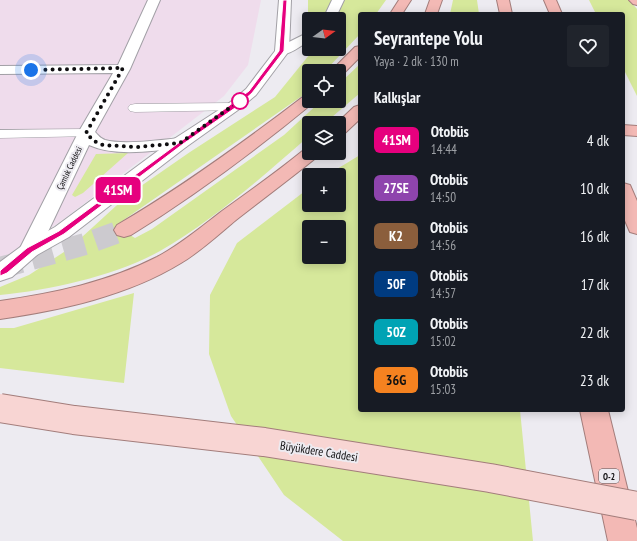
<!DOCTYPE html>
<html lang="tr">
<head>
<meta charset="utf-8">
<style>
	body { margin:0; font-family:"PT Sans Narrow",sans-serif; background:#20242c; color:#f1f3f6; height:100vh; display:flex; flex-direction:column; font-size:15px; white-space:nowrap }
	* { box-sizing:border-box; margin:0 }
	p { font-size:13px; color:#9ea1a6 }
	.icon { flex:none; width:22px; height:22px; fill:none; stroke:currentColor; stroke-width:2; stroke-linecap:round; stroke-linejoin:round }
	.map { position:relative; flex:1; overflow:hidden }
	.sheet { position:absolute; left:358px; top:12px; width:267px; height:400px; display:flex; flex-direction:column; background:#171b24; border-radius:4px; box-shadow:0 2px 10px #0003 }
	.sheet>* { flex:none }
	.badge { padding:0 8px; border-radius:6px; font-size:14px; line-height:26px }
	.needle { width:26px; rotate:75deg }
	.tools { position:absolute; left:302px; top:12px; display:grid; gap:8px }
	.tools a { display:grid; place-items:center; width:44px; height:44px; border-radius:4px; background:#171b24; box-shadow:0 2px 10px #0003; font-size:20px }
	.you { position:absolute; width:20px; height:20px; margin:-10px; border:3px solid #fff; border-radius:50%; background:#1a73e8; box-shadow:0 0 0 6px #1a73e833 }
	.map>.badge { position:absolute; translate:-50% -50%; box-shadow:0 0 0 2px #fff }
	h2 { padding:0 16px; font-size:15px; line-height:36px }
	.round { display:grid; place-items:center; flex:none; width:42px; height:42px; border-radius:4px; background:#20242c }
	.head { display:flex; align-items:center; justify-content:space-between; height:68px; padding:0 16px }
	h1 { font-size:19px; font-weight:700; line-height:30px }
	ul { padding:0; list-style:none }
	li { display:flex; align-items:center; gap:12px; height:48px; padding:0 16px }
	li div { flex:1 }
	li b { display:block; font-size:15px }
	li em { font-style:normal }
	li .badge { min-width:44px; font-weight:700; text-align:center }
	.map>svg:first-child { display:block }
	.commercial { fill:#efdcec }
	.green { fill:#d6e89b; fill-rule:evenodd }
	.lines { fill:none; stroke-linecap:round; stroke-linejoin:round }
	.motorway-tunnel { stroke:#cccacf; stroke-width:22; stroke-dasharray:22 11; stroke-linecap:butt }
	.service-casing { stroke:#a2a0a6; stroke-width:1 }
	.minor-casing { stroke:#a2a0a6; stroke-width:2 }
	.tertiary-casing { stroke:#a2a0a6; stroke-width:2 }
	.motorway-casing { stroke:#a37d7b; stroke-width:2 }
	.service { fill:#fff; fill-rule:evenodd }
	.minor { fill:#fff; fill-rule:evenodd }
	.tertiary { fill:#fff; fill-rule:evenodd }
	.motorway { fill:#f3b9b5; fill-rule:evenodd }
	.primary-bridge-casing { stroke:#a37d7b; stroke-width:30; stroke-linecap:butt }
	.primary-bridge { stroke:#f8d5d3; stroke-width:28 }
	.line { fill:#e6007e; stroke:#fff }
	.walk { stroke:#0f0e10; stroke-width:4; stroke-dasharray:0 7.2 }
	.stop-dot { fill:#fff; stroke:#e6007e; stroke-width:2 }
	.labels { text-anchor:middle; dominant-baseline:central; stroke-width:4; stroke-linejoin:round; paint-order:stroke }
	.far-street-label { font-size:9px; fill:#0f0e10; stroke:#edebf1 }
	.shield { fill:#edebf1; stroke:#525054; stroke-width:1 }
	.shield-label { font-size:9px; font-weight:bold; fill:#0f0e10 }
	.near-street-label { font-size:12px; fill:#0f0e10; stroke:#edebf1 }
</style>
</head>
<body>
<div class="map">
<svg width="637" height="541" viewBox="0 0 637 541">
	<rect width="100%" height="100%" fill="#edebf1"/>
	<path class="commercial" d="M0,0H261L248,65L224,96L64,219L0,262Z"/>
	<path class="green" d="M308,0H333L324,19L308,20Z
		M344,0H386L376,14H360V34L325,71H309V88L302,96L115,226L135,238L152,229L284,135L321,101H339V84L360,64V93L325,123H309V136C262,177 214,220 160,251C115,276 51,290 0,295V287L29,275L70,248L128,195L190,152L275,97L314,49H339V19H334Z
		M453,0H477L479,14H450Z
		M589,0H629L637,9V96L623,68V14H596Z
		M128,153L83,193L75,197L72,195L96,154Z
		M360,155V410H520L533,541H343L284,495L231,416L209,354L210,295L237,243L309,188V205H339V175H327ZM309,227H339V257H309Z
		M134,293L124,383L0,368V328H14Z"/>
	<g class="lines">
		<path class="motorway-tunnel" d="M0,268L85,244L124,230"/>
		<defs>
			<path id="service" d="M233,103L238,104L240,107L238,110L135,112L130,111L128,108L130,105L135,104Z
				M86,129L91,130L93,133L91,136L0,138V130Z"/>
			<path id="minor" d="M148,0H160L130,69L95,132C98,135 100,138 105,140C123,145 160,140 180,138L186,139L188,143L186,147L180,148C151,151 116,157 89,145L37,255L30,257L23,255L19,250L78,133L113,73L0,74V66L118,65Z
				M332,0H344L335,19H323Z
				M309,32V41C300,46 288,57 277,54L275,51L277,48Z"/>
			<path id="tertiary" d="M279,0H291L289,51L256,95L238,110L186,147L69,237L37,255L12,277L0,281V262L23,245L55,227L174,139L228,104L246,89L275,51Z"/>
			<path id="motorway" d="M399,0H411L402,14H390Z
				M430,0H442L437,14H425Z
				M497,0H509L512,14H500Z
				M544,0H556L562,14H550Z
				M629,0H637V5L633,4Z
				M360,46V57L343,74L339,75V71H331L355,47Z
				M309,94V101H315L314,102C256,150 196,195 131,235L124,237L117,235L114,230L117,225C182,187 244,142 304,96Z
				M360,105V119L345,133L339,135V123H337L354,107Z
				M623,125L637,126V136L623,135Z
				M309,148V153H320L317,157C291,178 263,199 236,220C218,235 201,251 181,263C127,296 62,310 0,319V301C55,293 108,282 157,257C181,244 201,227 222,211C250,191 278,171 305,149Z
				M623,183L630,185L637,201V234L630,232L623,216Z
				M580,410H608L637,528V541H608Z"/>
		</defs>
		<use href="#service" class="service-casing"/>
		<use href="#minor" class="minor-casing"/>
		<use href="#tertiary" class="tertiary-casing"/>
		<use href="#motorway" class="motorway-casing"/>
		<use href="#service" class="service"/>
		<use href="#minor" class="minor"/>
		<use href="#tertiary" class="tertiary"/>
		<use href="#motorway" class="motorway"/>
		<defs>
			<path id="primary-bridge" d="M0,408L74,420L264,442L490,478L637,506"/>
		</defs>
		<use href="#primary-bridge" class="primary-bridge-casing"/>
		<use href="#primary-bridge" class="primary-bridge"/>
	</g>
	<path class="line" d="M283,0H287L284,51L252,93L235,108L183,144L64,234L32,252L7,273L0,276V271L2,269L27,248L59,231L249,91L279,51Z"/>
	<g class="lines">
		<path class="walk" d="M31,70L123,68L86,133L94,141L103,145L137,147L180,143L242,99L240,101"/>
	</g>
	<circle class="stop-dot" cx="240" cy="101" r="8"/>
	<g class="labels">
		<g class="far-street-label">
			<text transform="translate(69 168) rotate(-64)">Çamlık Caddesi</text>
		</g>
		<rect class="shield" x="599" y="469" width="20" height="14" rx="3"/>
		<g class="shield-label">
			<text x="609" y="476">O-2</text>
		</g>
		<g class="near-street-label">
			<text transform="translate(319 451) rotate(9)">Büyükdere Caddesi</text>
		</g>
	</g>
</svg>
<div class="tools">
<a><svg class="needle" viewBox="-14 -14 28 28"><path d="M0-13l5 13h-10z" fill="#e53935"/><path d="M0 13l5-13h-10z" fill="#9ea1a6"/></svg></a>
<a><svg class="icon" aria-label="locate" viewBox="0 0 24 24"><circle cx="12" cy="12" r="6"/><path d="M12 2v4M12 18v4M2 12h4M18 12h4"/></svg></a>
<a><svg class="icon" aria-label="layers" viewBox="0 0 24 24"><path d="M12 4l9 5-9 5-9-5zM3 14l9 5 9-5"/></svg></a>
<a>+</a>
<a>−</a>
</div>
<div class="you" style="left:31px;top:70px"></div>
<b class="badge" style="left:118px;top:190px;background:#e6007e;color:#fff">41SM</b>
<section class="sheet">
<div class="head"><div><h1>Seyrantepe Yolu</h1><p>Yaya · 2 dk · 130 m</p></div><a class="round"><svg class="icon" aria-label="heart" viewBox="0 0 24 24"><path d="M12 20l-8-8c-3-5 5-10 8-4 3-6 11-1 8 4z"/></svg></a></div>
<h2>Kalkışlar</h2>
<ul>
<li><span class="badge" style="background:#e6007e;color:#fff">41SM</span><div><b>Otobüs</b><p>14:44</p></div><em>4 dk</em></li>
<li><span class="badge" style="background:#8e44ad;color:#fff">27SE</span><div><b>Otobüs</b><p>14:50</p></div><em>10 dk</em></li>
<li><span class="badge" style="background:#8b5e3c;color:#fff">K2</span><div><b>Otobüs</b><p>14:56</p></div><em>16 dk</em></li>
<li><span class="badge" style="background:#003b80;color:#fff">50F</span><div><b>Otobüs</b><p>14:57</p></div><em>17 dk</em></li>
<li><span class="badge" style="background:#00a3b4;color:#fff">50Z</span><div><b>Otobüs</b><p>15:02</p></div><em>22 dk</em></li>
<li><span class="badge" style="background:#f58220;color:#111">36G</span><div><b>Otobüs</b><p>15:03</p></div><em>23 dk</em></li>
</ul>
</section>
</div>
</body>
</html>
